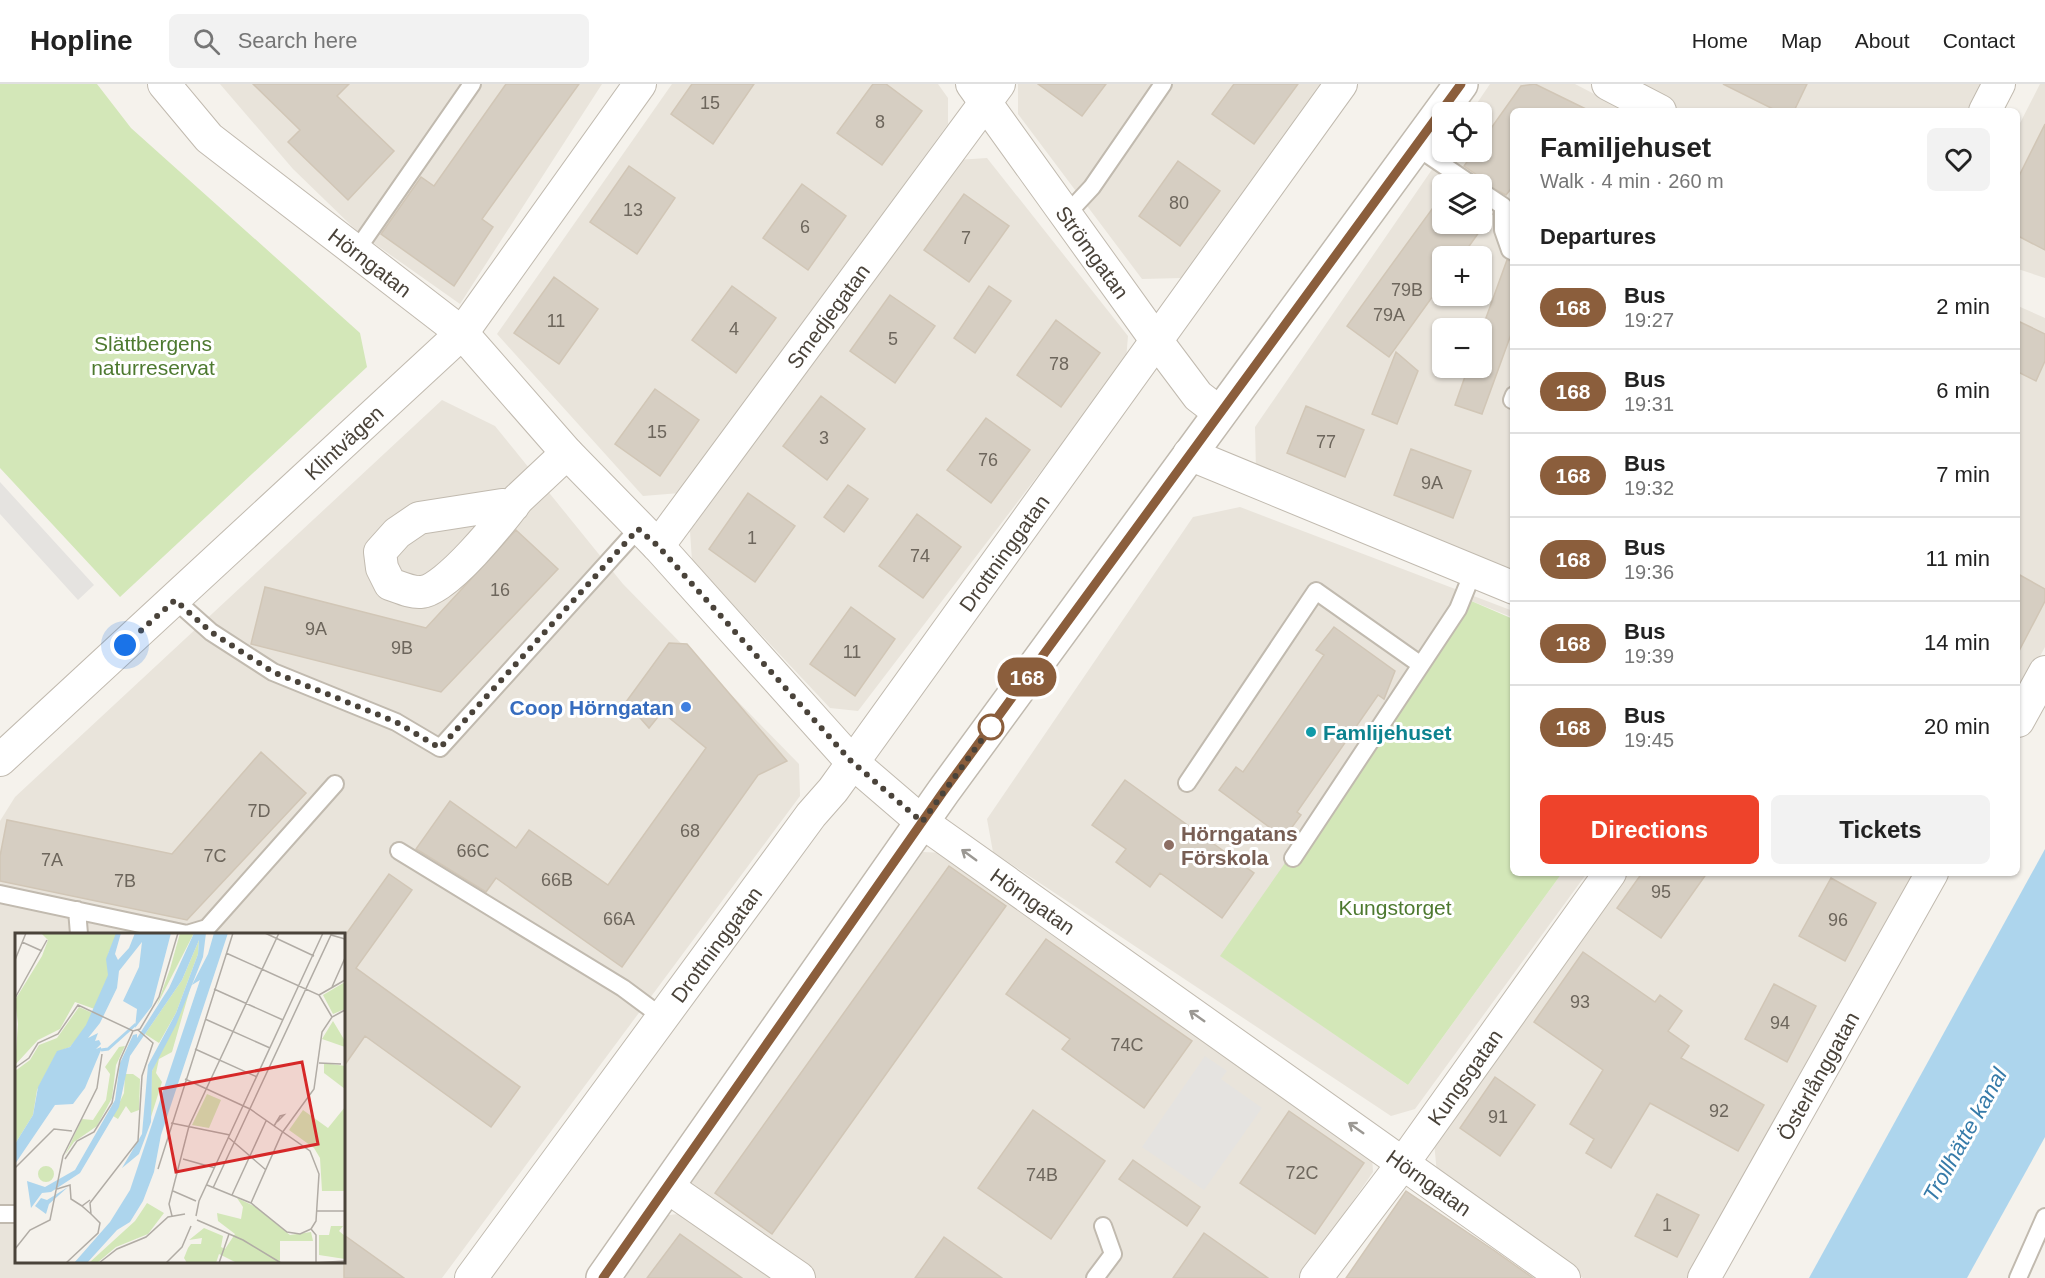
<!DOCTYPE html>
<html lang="en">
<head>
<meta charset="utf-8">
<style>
	body { margin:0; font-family:Arial,sans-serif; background:#f2f2f2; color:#222; height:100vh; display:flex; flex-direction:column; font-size:22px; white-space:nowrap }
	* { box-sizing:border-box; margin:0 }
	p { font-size:20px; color:#767676 }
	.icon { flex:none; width:33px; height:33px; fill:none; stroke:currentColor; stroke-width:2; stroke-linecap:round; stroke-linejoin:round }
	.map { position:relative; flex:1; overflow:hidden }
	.side { position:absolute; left:1510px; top:24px; width:510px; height:768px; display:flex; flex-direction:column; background:#fff; border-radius:9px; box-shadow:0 2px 4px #0004 }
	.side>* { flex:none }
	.badge { padding:0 12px; border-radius:20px; font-size:21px; line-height:39px }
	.tools { position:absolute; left:1432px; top:18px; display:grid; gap:12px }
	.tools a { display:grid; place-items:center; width:60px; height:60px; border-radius:9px; background:#fff; box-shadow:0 2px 4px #0004; font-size:30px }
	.you { position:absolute; width:30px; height:30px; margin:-15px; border:4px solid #fff; border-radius:50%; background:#1a73e8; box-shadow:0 0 0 9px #1a73e833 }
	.map>.badge { position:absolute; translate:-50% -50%; box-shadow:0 0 0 3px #fff }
	h2 { padding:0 30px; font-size:22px; line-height:54px }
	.round { display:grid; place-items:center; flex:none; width:63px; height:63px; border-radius:9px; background:#f2f2f2 }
	.summary { display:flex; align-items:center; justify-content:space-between; height:102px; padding:0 30px }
	h1 { font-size:28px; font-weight:800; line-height:45px }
	.cta { display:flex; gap:12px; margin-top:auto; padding:12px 30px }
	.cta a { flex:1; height:69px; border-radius:9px; background:#ee432b; color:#fff; font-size:24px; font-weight:800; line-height:69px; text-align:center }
	.cta a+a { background:#f2f2f2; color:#222 }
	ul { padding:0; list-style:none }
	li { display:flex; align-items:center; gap:18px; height:84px; padding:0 30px; border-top:2px solid #e0e0e0 }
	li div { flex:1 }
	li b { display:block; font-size:22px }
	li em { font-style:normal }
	li .badge { min-width:66px; font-weight:700; text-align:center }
	header { display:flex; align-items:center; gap:36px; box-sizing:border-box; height:84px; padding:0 30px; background:#fff; border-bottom:2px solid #e0e0e0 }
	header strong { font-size:28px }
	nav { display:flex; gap:33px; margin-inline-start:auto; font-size:21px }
	.search { width:420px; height:54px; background:#f2f2f2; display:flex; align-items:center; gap:15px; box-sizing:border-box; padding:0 21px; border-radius:9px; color:#767676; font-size:22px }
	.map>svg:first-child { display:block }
	.residential { fill:#e9e4db; fill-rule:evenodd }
	.green { fill:#d3e7b8 }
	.parking { fill:#e5e3e0 }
	.water { fill:#add5ed }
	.building { fill:#d6cec2; stroke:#d1c6b6; stroke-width:1.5 }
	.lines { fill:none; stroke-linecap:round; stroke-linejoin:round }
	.service-casing { stroke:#c1baaf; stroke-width:20 }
	.minor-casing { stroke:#c1baaf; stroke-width:34 }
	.tertiary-casing { stroke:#c1baaf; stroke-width:36 }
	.service { stroke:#fff; stroke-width:16 }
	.minor { stroke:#fff; stroke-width:32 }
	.tertiary { stroke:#fff; stroke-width:33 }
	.oneway { stroke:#9b9893 }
	.line-casing { stroke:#fff; stroke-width:14 }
	.line { stroke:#8b5e3c; stroke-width:9 }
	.walk { stroke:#4a433a; stroke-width:6; stroke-dasharray:0 10.8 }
	.shop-dot { fill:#3f7fe0; stroke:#fff; stroke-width:2 }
	.stop-dot { fill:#fff; stroke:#8b5e3c; stroke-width:3 }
	.culture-dot { fill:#0f9aa8; stroke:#fff; stroke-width:2 }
	.education-dot { fill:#8d6e63; stroke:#fff; stroke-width:2 }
	.labels { text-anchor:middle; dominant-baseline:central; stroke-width:6; stroke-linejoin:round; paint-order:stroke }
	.number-label { font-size:18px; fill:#6d665c }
	.street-label { font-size:21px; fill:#4a433a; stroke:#fff }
	.park-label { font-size:21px; fill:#4d792f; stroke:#fff }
	.shop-label { font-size:21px; font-weight:bold; fill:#366cbe; stroke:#fff; text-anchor:end }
	.culture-label { font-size:21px; font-weight:bold; fill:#0d838f; stroke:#fff; text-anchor:start }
	.education-label { font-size:21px; font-weight:bold; fill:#785e54; stroke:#fff; text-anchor:start }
	.water-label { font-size:22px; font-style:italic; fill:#367ba9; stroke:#fff }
	.inset-river { fill:none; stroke:#add5ed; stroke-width:3 }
	.inset-road { fill:none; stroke:#b1aca5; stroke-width:1.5 }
	.view { fill:#d62828; fill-opacity:0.15; stroke:#d62828; stroke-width:3 }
	.inset-edge { fill:none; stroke:#4a433a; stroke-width:3 }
</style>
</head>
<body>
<header>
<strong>Hopline</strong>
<div class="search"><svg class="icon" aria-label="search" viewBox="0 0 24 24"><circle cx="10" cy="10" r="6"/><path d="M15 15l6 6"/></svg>Search here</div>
<nav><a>Home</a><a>Map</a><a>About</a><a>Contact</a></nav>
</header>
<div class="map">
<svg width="2045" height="1194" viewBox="0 0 2045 1194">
	<rect width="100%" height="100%" fill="#f5f2ec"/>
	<path class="residential" d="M220,0H602L460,220L358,148L293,85Z
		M672,0H938L948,14V40L680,409L643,412L497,250Z
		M1018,0H1322L1182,194L1142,195L1018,30Z
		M1490,0H1575L1627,27H1514L1513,490L1256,387L1255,343L1444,68H1482V28H1471ZM1443,100H1482V140H1443ZM1443,172H1482V212H1443ZM1443,244H1482V284H1443Z
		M1629,0H1988L1974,27H1679Z
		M2040,0H2045V194L2018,185V43Z
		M987,74L1128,252L1126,276L858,627L830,624L692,477L690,447L957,76Z
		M2018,222L2045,234V563L2018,613Z
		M442,316L495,342L623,500L799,680L800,712L442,1194H0V737L15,713ZM16,850H344V1178H16Z
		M1240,423L1513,527L1514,534L1469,516L1221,872L1408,1001L1562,789H1587L1415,1025L1391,1032L993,768L987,735L1193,433Z
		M923,768L946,769L1372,1070L1373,1088L1300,1194H799L692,1121L690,1098Z
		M1619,789H1919L1697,1194H1583L1437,1090L1434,1058Z
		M678,1130L770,1194H617L661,1132Z"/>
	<path class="green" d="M0,0H97L131,44L360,249L367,283L120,513L0,384Z
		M1469,516L1513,535L1514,789H1562L1408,1001L1220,872Z"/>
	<path class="parking" d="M0,398L94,501L78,516L0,430Z
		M1205,972L1227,987L1221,995L1262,1024L1204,1106L1142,1063Z"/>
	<path class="water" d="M2045,765V1053L1967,1194H1809Z"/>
	<path class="building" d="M253,0H349L337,12L394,67L348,116L288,58L300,46Z
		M506,0H579L482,135L493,143L454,202L381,150L421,93L434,102Z
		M692,0H754L713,60L671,30Z
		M873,0H886L922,27L882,81L837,49Z
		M1038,0H1106L1082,32Z
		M1234,0H1298L1254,60L1212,30Z
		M1535,0L1590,27H1514V101L1506,111L1481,98L1477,91L1464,82L1474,68H1482V57L1521,2Z
		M1723,0H1807L1794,27H1777Z
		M2045,40V166L2018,152V94Z
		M1178,77L1220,107L1180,162L1139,132Z
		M629,82L675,114L637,170L590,138Z
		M802,100L846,132L808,186L763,154Z
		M964,110L1009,142L969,198L924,166Z
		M1443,110V140H1482V121L1492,130L1462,172H1443V198L1389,273L1347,242Z
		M1507,176L1514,178V242L1482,330L1455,321L1468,284H1482V245Z
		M554,193L598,225L559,280L514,249Z
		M732,202L776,234L736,289L692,256Z
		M989,202L1011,217L975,269L954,254Z
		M890,211L935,242L895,299L850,267Z
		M1056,236L1100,269L1061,323L1017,291Z
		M2018,237L2045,250V277L2036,297L2018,288Z
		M1396,268L1418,287L1397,340L1372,330Z
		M655,305L699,336L660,392L615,360Z
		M821,312L865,345L827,396L783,362Z
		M1306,322L1364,346L1345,393L1287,369Z
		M986,334L1030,366L991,419L947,386Z
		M1411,365L1471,387L1453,434L1394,411Z
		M848,401L868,415L844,448L824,433Z
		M748,409L795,442L755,498L709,465Z
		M917,430L961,463L923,514L879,482Z
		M516,446L558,485L441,608L251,560L265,503L426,544Z
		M2018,490L2045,505V517L2018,569Z
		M851,523L895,555L855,612L810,580Z
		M1334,543L1395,587L1384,615L1378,611L1297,728L1301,731L1284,754L1219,706L1236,683L1243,688L1324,571L1316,566Z
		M669,559L687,560L787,677L758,691L622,883L496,794L486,808L416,765L450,717L516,764L529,746L608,801L706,664L662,628L649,644L626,618Z
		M261,668L306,709L187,836L0,797V772L7,736L172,770Z
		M1125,696L1254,789L1222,834L1160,789L1150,803L1116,778L1126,765L1092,741Z
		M949,782L1006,822L772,1150L715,1109Z
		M1642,789H1707L1661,854L1617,824Z
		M389,790L412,806L356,884L520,1003L491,1043L365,952L344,982V853Z
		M1831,794L1876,819L1845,877L1799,852Z
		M1046,855L1192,957L1144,1024L1062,965L1070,955L1006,910Z
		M1583,868L1655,918L1660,911L1682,927L1668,947L1689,962L1681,974L1764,1021L1738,1067L1650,1019L1611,1084L1586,1069L1594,1055L1570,1040L1603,986L1534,938Z
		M1774,900L1816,922L1787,978L1745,955Z
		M1495,993L1535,1021L1500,1072L1460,1044Z
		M1033,1026L1105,1077L1051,1155L978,1104Z
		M1289,1027L1364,1079L1315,1150L1240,1099Z
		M1133,1076L1200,1123L1187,1142L1119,1095Z
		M1406,1107L1495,1167L1533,1194H1346Z
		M1657,1110L1699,1131L1677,1173L1635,1152Z
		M1204,1149L1268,1194H1173Z
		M680,1150L742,1194H647Z
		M344,1151L404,1194H344Z
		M944,1153L1002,1194H915Z"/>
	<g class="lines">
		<defs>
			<path id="service" d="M1415,62L1471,100
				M1482,108L1503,122V146L1510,166L1514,168
				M1066,131L1092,103L1163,0
				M356,167L472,0
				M1512,316L1514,311
				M175,516L211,548L273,588L396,638L440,664L638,445
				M1187,699L1316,507L1421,581
				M399,767L623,904L662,933
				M1293,774L1458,525L1473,488
				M0,810L187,850L207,844L335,700
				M77,826L79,850
				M0,1130H16
				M1095,1194L1113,1170L1103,1142
				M2018,1194L2045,1133"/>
			<g id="minor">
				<path id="s1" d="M164,0L209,54L462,249L567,369L658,462L851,677L922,738L1564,1194"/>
				<path id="s2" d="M972,0L1156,256L1198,312L1220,329"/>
				<path d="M1608,0L1660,27"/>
				<path d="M1985,27L1999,0"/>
				<path d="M1189,370L1514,504"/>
				<path d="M513,422L502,421L419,434L397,449L380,468L382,484L390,500C399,503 412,509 421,508C446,507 502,436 518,415L567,369"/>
				<path id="s3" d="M658,462L999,0"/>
				<path d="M2018,637L2045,588"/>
				<path id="s4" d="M0,676L462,249L640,0"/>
				<path d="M669,1104L799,1194"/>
				<path id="s5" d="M471,1194L811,731L833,706L1341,0"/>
				<path id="s6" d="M1316,1194L1404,1078L1610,789"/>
				<path id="s7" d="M1704,1194L1932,789"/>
			</g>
			<path id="tertiary" d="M603,1194L943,708L1461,0"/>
		</defs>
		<use href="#service" class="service-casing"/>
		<use href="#minor" class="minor-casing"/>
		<use href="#tertiary" class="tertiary-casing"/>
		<use href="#service" class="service"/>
		<use href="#minor" class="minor"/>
		<use href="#tertiary" class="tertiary"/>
	</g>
	<defs><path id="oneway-shaft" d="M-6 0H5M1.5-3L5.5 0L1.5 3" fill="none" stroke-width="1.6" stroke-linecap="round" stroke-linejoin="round" transform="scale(1.5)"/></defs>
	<g class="oneway">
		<use href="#oneway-shaft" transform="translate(969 771) rotate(-144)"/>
		<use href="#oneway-shaft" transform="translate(1197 932) rotate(-145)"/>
		<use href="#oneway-shaft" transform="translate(1356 1044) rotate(-145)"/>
	</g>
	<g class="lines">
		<defs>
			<path id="line" d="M603,1194L943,708L1461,0"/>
		</defs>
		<use href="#line" class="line-casing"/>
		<use href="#line" class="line"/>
		<path class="walk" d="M125,561L175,516L211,548L273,588L396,638L440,664L638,445L658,462L851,677L922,738L991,643"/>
	</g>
	<circle class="shop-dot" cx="686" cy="623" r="6"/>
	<circle class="stop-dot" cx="991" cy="643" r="12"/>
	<circle class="culture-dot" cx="1311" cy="648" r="6"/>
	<circle class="education-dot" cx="1169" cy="761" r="6"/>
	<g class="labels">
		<g class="number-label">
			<text x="710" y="19">15</text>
			<text x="880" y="38">8</text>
			<text x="1179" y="119">80</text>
			<text x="633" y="126">13</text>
			<text x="805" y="143">6</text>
			<text x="966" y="154">7</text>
			<text x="1407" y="206">79B</text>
			<text x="1389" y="231">79A</text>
			<text x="556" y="237">11</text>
			<text x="734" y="245">4</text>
			<text x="893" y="255">5</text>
			<text x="1059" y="280">78</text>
			<text x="657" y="348">15</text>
			<text x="824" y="354">3</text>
			<text x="1326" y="358">77</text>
			<text x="988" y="376">76</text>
			<text x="1432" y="399">9A</text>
			<text x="752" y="454">1</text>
			<text x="920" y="472">74</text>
			<text x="500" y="506">16</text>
			<text x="316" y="545">9A</text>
			<text x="402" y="564">9B</text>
			<text x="852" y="568">11</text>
			<text x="259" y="727">7D</text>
			<text x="690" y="747">68</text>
			<text x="473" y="767">66C</text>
			<text x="215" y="772">7C</text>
			<text x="52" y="776">7A</text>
			<text x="557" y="796">66B</text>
			<text x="125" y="797">7B</text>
			<text x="1661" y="808">95</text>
			<text x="619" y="835">66A</text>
			<text x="1838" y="836">96</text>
			<text x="1580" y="918">93</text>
			<text x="1780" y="939">94</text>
			<text x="1127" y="961">74C</text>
			<text x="1719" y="1027">92</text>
			<text x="1498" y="1033">91</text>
			<text x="1302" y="1089">72C</text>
			<text x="1042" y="1091">74B</text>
			<text x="1667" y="1141">1</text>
		</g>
		<g class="street-label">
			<text stroke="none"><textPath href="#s2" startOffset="207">Strömgatan</textPath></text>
			<text stroke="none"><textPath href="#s1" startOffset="274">Hörngatan</textPath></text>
			<text stroke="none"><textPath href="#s3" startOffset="286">Smedjegatan</textPath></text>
			<text stroke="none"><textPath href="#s4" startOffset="468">Klintvägen</textPath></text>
			<text stroke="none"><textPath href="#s5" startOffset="900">Drottninggatan</textPath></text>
			<text stroke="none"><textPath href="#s1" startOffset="1198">Hörngatan</textPath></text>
			<text stroke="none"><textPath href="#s5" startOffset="414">Drottninggatan</textPath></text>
			<text stroke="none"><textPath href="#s7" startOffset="232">Österlånggatan</textPath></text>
			<text stroke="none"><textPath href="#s6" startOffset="250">Kungsgatan</textPath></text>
			<text stroke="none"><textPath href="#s1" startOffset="1684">Hörngatan</textPath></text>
		</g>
		<g class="park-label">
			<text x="153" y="259">Slättbergens<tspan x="153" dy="24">naturreservat</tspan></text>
			<text x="1395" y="823">Kungstorget</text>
		</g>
		<g class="shop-label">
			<text x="674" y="623">Coop Hörngatan</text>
		</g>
		<g class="culture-label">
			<text x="1323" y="648">Famlijehuset</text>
		</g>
		<g class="education-label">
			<text x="1181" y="749">Hörngatans<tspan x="1181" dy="24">Förskola</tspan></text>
		</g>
		<g class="water-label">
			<text transform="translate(1965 1051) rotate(-61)">Trollhätte kanal</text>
		</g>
	</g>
	<g transform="translate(15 849)">
		<rect width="330" height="330" fill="#f5f2ec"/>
		<path d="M26,0H103L93,21L96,38L85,78L60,69L45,96L23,107L0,132L3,91L0,67L27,23L33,7ZM165,0H179L142,72L155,36ZM184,7L183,21L161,80L144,110L130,101L167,47ZM330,49V76L318,81L308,62ZM175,56L157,119L144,126L141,140L147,149L135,187L137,138ZM64,74L82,82L55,114L42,119L22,157L18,182L0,211V138L15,127L24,112L42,105ZM318,88L330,108V114L307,106ZM110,113L101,132L97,165L82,193L59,209L50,222L67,186L78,187L91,167L95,141L90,134L104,114ZM309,130L330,133V156L309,140ZM110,141H118L125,146L124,177L116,180L111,173L103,186L98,183L109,160ZM192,161L206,167L194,195L177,192ZM330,174V258H307L305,225L299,215L274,197L288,177L313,195ZM23 241a8 8 0 1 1 16 0a8 8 0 1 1-16 0ZM222,265L239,273L275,302L296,299L298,308H265V330H222L204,321L201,330H172L169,325L173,315L176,311H186L187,305L174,307L189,295L208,303L206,314L210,316L220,301L203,288L202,280L226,286L228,274ZM132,270L149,280L133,301L101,314L82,330L75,329L120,288ZM316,293H328L324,298L330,303V326L304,322V302H314Z" fill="#d3e7b8"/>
		<path d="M101,0H106L100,21L103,27L114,15L120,0H156L137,73L120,95L122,76L108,68L124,34L127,9L104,38L102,55L85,90L73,105L83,100L80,108L84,107L86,111L81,116L86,114V117L70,155L58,171L40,172L0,231V211L18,182L23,154L42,118L55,114L71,92L93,42L91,26ZM179,0H191L188,24L161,92L137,138L136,189L124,221L107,235L127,201L133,132L161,80L183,21L184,7L167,47L115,123L104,174L65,240L36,259L27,260L16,275L12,248L30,254L60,237L100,167L105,130L118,102L122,101V105L154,55ZM199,0H213L146,202L139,239L128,268L115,289L102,297L72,330H59L95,289L115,257L185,47L177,52L193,21ZM53,254L34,271L31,281L20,273L26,265L32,267Z" fill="#add5ed"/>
		<path class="inset-river" d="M86,117L93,116L121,91"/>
		<path class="inset-road" d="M250,0L299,23M7,9L27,18M211,20L304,62L317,84M0,27L11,0M317,54L330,25M199,56L268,87M304,62L330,47M0,65L32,7M190,86L255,115M180,116L242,144M304,130L326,131M0,135L14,125L23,110L43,101L63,72L118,98L125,96L144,64L163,0M170,146L235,176L295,218L304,241L301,288L296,296M156,190L215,202M259,193L265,183L269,182L262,189M214,205L251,237M50,226L62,208L79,199L97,170L105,127L118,98M168,226L200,235M0,235L39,196L57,198M143,236L218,0M192,252L236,270L272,299L285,301L296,296M198,255L316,2L330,6M42,256L55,252L56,266L67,273M158,258L181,268M217,262L251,188M75,267L67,273L76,281M236,270L267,200L299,156L307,99L317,84L330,77M302,278H330M157,283L154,271L174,193L264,0M181,283L184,268L308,0M182,287L228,307L266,330M296,296L301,302V330M0,316L15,297L35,287L48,223L82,155L87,121M51,330L83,300L85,290L76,281L75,270L123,208L127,143L138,110L123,97M84,330L102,316L131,304L153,284L170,281M151,330L167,314L176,293M204,330L214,301M298,330L330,328"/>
		<path class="view" d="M287,129L303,211L161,239L145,156Z"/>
		<rect width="330" height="330" class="inset-edge"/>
	</g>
</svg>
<div class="tools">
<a><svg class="icon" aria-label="locate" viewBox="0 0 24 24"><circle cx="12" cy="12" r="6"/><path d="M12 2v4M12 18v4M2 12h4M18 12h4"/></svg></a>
<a><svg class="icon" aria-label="layers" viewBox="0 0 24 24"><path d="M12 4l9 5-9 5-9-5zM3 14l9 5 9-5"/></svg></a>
<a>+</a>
<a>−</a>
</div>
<div class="you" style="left:125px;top:561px"></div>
<b class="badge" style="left:1027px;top:593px;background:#8b5e3c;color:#fff">168</b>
<section class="side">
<div class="summary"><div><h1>Familjehuset</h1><p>Walk · 4 min · 260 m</p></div><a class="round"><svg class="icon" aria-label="heart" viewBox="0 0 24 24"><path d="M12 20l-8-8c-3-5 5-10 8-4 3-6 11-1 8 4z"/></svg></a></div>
<h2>Departures</h2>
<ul>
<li><span class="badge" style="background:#8b5e3c;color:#fff">168</span><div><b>Bus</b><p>19:27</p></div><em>2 min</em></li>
<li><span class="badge" style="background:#8b5e3c;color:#fff">168</span><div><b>Bus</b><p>19:31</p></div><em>6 min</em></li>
<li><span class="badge" style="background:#8b5e3c;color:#fff">168</span><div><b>Bus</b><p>19:32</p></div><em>7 min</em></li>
<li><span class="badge" style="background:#8b5e3c;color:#fff">168</span><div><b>Bus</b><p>19:36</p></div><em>11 min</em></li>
<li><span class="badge" style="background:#8b5e3c;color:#fff">168</span><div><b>Bus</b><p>19:39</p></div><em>14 min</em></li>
<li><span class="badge" style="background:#8b5e3c;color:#fff">168</span><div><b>Bus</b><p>19:45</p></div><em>20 min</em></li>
</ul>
<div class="cta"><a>Directions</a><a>Tickets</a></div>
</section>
</div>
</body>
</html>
